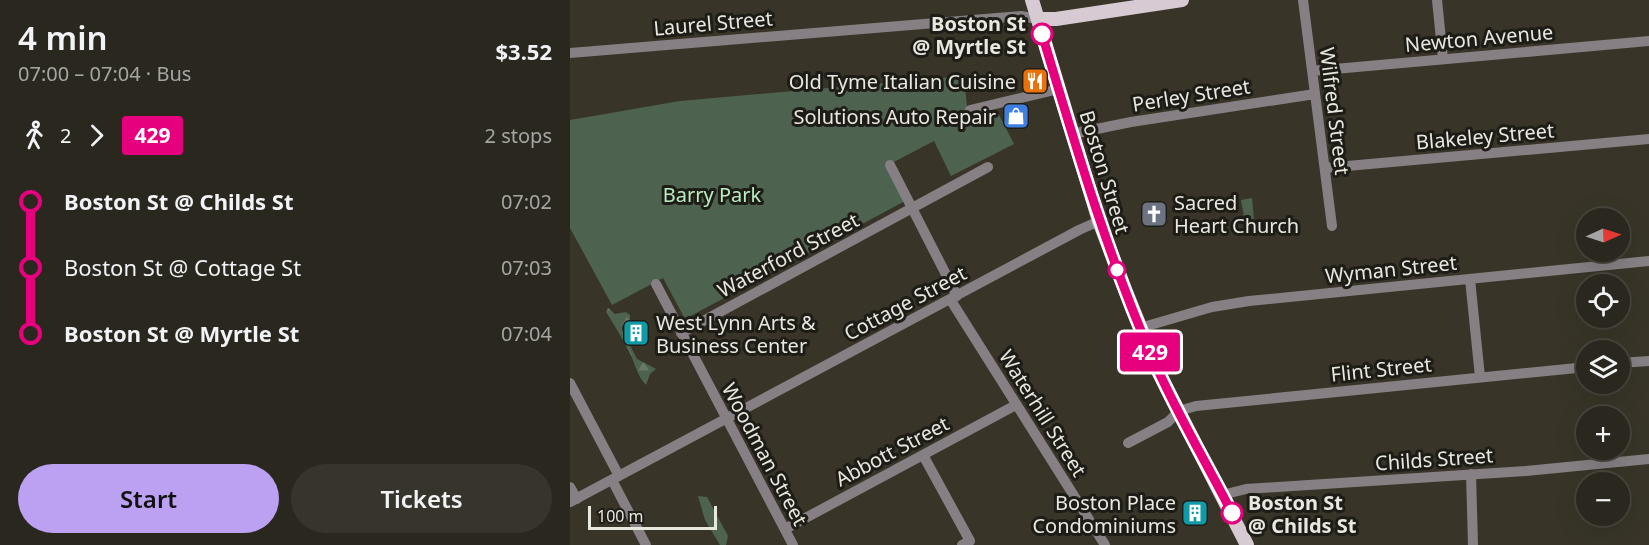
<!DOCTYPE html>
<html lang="en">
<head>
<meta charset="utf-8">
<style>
	body { margin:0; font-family:"Noto Sans",sans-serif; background:#36342b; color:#f1f3f6; height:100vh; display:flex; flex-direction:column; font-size:22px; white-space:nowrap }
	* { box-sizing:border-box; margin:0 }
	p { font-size:20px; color:#a5a6a4 }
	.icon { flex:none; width:33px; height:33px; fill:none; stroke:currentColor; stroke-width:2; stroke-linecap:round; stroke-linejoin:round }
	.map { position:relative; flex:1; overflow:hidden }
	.panel { display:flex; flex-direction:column; background:#2a281e; width:570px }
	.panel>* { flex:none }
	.badge { padding:0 12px; border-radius:4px; font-size:21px; line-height:39px }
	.needle { width:39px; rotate:87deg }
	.controls { position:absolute; left:1006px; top:208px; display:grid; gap:12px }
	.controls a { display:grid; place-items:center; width:54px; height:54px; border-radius:50%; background:#2a281e; box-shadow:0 6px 24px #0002,0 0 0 2px #46443c; font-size:30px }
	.scale { position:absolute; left:18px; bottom:15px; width:129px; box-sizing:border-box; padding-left:6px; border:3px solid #e9e8df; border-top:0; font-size:16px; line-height:21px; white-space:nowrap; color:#e9e8df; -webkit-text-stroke:4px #1e1c16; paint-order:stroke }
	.map>.badge { position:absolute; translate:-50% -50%; box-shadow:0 0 0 3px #fff }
	.legs { display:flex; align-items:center; gap:9px; height:66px; padding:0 18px; font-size:20px }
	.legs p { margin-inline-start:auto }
	.head { display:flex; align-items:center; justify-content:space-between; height:102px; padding:0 18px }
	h1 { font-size:33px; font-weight:600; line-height:45px }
	.primary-button { display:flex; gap:12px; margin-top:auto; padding:12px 18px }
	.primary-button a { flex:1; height:69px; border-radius:36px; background:#bca0f2; color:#111; font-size:24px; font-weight:600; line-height:69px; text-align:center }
	.primary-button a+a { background:#36342b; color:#f1f3f6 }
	ul { padding:0 18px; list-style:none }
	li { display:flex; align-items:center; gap:21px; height:66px; font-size:22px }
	li i { display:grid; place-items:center; width:9px; height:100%; margin:0 8px; background:currentColor }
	li i::after { content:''; width:15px; height:15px; margin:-8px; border:4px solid; border-radius:50%; background:#2a281e }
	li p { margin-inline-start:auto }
	li:first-child i { background:linear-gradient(#0000 50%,currentColor 0) }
	li:last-child i { background:linear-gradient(currentColor 50%,#0000 0) }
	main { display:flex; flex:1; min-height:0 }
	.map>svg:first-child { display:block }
	.forest { fill:url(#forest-firs) }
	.park { fill:#4e6250 }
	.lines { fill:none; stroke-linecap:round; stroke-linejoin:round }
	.minor { stroke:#868084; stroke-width:10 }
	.major { stroke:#d8cad3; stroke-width:14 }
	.line-1-casing { stroke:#fff; stroke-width:14 }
	.line-1 { stroke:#e6007e; stroke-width:9 }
	.stop-1-dot { fill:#fff; stroke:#e6007e; stroke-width:3 }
	.labels { text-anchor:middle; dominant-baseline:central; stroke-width:6; stroke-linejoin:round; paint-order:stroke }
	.street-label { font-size:20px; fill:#e9e8df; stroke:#1e1c16 }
	.stop-label { font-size:20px; font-weight:bold; fill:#e9e8df; stroke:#1e1c16; text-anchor:end }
	.poi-label { font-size:20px; fill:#e9e8df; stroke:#1e1c16; text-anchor:end }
	.park-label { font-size:20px; fill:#b9edc0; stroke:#1e1c16 }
</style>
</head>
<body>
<main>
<section class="panel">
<div class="head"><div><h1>4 min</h1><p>07:00 – 07:04 · Bus</p></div><b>$3.52</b></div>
<div class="legs"><svg class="icon" aria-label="walk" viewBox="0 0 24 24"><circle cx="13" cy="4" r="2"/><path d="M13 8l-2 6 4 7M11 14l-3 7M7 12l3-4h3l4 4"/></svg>2<svg class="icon" aria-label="forward" viewBox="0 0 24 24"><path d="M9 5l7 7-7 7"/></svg><b class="badge" style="background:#e6007e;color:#fff">429</b><p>2 stops</p></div>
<ul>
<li><i style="color:#e6007e"></i><b>Boston St @ Childs St</b><p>07:02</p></li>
<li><i style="color:#e6007e"></i><span>Boston St @ Cottage St</span><p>07:03</p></li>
<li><i style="color:#e6007e"></i><b>Boston St @ Myrtle St</b><p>07:04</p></li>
</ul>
<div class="primary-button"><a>Start</a><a>Tickets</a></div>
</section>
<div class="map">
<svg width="1079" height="545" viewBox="0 0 1079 545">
	<defs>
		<pattern id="forest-firs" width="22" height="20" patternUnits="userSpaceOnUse" patternTransform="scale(1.5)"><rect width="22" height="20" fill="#4e6250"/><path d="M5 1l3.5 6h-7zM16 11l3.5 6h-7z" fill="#687869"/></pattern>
	</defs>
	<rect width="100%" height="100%" fill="#383528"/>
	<path class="forest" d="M38,308L45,314L56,312L60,315V320L52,326V330L67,359L86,369L80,374L76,385C66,375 64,358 56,346C50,334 43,323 36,312Z"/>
	<path class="park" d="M394,76L398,118L427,111L444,144L381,176L364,141L318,165L335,201L115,319L93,278L42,305L0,228V120L110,101Z
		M682,198L685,231L677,233L671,200Z
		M128,496L137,497L158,536L156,545H150L135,520Z"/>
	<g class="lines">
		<path class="minor" d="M733,0L762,226
			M867,0L873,59
			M0,53L451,16L468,19
			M742,71L1079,41
			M400,110L489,89
			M502,134L561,122L745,94
			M320,165L387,296
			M755,168L1079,139
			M900,279L910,377
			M86,284L223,545
			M380,299L535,545
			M570,328L642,307L679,301L1079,261
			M111,333L418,167
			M1050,363L1079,361
			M0,383L49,476
			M558,443L598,422L609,411L626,406L1017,367
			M353,455L400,541L392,545
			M901,474L903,545
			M42,480L76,545
			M0,487L7,499
			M652,495L676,489L956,471L1079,459
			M0,502L509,230L529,221
			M215,529L446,405"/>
		<path class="major" d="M462,0L529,221L556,292L589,373L677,545
			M468,19H486L612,0"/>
	</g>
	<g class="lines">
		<defs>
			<path id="line-1" d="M472,34C505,144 537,254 583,359C606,412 636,462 662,513"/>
		</defs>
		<use href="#line-1" class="line-1-casing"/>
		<use href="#line-1" class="line-1"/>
	</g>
	<defs>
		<symbol id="restaurant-square" viewBox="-11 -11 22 22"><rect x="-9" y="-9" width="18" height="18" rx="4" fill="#e8710a" stroke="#1e1c16"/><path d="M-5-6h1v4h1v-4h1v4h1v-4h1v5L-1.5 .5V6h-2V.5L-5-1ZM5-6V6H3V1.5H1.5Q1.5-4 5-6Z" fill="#fff"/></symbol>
		<symbol id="shop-square" viewBox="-11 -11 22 22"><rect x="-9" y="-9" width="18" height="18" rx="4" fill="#3f7fe0" stroke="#1e1c16"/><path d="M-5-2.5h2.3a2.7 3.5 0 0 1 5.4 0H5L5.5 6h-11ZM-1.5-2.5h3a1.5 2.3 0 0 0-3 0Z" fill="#fff"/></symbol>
		<symbol id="church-square" viewBox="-11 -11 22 22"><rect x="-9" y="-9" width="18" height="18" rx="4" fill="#6b7280" stroke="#1e1c16"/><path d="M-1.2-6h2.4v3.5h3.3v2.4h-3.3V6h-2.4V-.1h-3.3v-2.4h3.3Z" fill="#fff"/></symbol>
		<symbol id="building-square" viewBox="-11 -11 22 22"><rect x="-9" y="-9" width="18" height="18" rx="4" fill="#0f9aa8" stroke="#1e1c16"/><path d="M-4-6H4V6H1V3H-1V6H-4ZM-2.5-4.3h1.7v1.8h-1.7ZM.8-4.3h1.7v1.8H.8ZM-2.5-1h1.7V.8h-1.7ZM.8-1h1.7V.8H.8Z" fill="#fff"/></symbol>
	</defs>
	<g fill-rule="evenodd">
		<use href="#restaurant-square" x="450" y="66" width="30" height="30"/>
		<use href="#shop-square" x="431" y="101" width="30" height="30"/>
		<use href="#church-square" x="569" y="199" width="30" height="30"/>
		<use href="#building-square" x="51" y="318" width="30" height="30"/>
		<use href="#building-square" x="610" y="498" width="30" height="30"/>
	</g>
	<g class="stop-1-dot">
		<circle cx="472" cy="34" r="10"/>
		<circle cx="547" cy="270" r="8"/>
		<circle cx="662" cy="513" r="10"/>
	</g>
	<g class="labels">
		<g class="street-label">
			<text transform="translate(143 23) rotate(-5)">Laurel Street</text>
			<text transform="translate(909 38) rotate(-5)">Newton Avenue</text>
			<text transform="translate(621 95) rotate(-9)">Perley Street</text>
			<text transform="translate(765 111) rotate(83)">Wilfred Street</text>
			<text transform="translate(915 136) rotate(-5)">Blakeley Street</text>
			<text transform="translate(535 172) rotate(73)">Boston Street</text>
			<text transform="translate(218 255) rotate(-28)">Waterford Street</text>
			<text transform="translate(821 269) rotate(-6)">Wyman Street</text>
			<text transform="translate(335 303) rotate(-28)">Cottage Street</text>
			<text transform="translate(811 369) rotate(-6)">Flint Street</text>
			<text transform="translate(473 413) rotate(58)">Waterhill Street</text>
			<text transform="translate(322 451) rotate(-28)">Abbott Street</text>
			<text transform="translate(195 454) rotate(62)">Woodman Street</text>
			<text transform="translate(864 459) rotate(-4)">Childs Street</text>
		</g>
		<g class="stop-label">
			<text x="456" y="23">Boston St<tspan x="456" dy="23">@ Myrtle St</tspan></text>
			<text x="678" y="502" text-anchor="start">Boston St<tspan x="678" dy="23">@ Childs St</tspan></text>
		</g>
		<g class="poi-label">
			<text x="446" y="81">Old Tyme Italian Cuisine</text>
			<text x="426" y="116">Solutions Auto Repair</text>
			<text x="604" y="202" text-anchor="start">Sacred<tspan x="604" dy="23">Heart Church</tspan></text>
			<text x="86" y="322" text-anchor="start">West Lynn Arts &amp;<tspan x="86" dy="23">Business Center</tspan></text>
			<text x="606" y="502">Boston Place<tspan x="606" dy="23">Condominiums</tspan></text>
		</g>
		<g class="park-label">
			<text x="142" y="194">Barry Park</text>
		</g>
	</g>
</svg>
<div class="controls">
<a><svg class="needle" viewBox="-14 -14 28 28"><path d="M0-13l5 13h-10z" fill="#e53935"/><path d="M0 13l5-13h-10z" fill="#a5a6a4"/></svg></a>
<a><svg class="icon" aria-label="locate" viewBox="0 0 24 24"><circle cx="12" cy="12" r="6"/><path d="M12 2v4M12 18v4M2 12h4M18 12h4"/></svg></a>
<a><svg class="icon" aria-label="layers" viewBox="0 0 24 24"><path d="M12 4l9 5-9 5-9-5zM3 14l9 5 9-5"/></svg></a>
<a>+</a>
<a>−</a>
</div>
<div class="scale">100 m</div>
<b class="badge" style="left:580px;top:352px;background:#e6007e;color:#fff">429</b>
</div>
</main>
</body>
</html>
